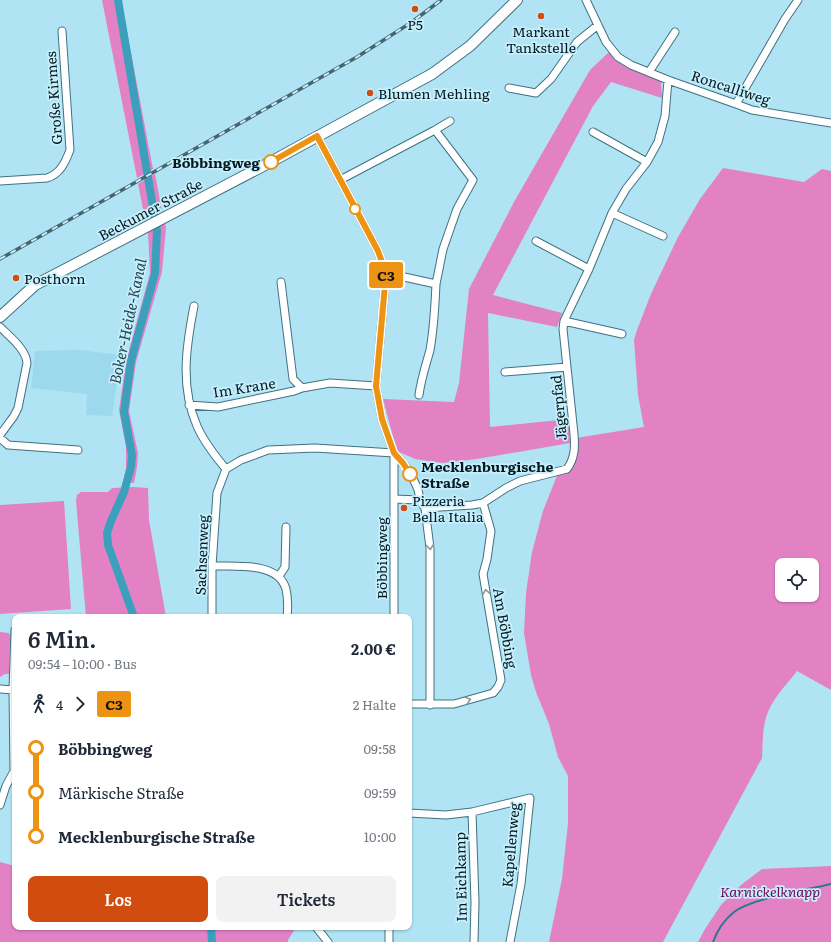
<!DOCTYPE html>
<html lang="de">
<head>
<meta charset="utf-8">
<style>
	body { margin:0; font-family:Literata,serif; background:#f2f2f3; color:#1f2937; height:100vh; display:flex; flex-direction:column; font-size:15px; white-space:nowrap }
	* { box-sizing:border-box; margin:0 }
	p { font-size:13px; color:#747a83 }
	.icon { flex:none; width:22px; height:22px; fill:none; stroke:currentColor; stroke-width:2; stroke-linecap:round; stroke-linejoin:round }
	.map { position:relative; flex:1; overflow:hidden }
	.side { position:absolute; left:12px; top:614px; width:400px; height:316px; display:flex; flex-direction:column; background:#fff; border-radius:8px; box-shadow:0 1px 3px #0004 }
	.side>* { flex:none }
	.badge { padding:0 8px; border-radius:3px; font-size:14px; line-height:26px }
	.tools { position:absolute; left:775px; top:558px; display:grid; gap:8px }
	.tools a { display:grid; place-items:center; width:44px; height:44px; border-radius:8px; background:#fff; box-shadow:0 1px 3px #0004; font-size:20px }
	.map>.badge { position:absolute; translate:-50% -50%; box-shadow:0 0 0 2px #fff }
	.legs { display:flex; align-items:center; gap:6px; height:44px; padding:0 16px; font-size:13px }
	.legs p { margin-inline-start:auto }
	.overview { display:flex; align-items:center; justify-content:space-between; height:68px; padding:0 16px }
	h1 { font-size:22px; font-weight:600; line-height:30px }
	.primary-button { display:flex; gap:8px; margin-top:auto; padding:8px 16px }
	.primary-button a { flex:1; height:46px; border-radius:8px; background:#d14c0f; color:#fff; font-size:16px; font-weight:600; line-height:46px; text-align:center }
	.primary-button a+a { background:#f2f2f3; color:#1f2937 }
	ul { padding:0 16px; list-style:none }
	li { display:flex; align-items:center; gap:14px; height:44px; font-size:15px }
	li i { display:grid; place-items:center; width:6px; height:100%; margin:0 5px; background:currentColor }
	li i::after { content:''; width:10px; height:10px; margin:-5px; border:3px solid; border-radius:50%; background:#fff }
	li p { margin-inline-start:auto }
	li:first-child i { background:linear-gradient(#0000 50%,currentColor 0) }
	li:last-child i { background:linear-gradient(currentColor 50%,#0000 0) }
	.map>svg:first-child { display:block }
	.built { fill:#9cd9ed }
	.green { fill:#e381c5; fill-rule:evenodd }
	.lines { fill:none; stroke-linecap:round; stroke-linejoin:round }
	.stream { stroke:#2c778d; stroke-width:2 }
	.canal { stroke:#3ca0bc; stroke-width:8 }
	.street-casing { stroke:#407180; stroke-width:9 }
	.secondary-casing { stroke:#407180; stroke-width:12 }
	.street { stroke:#fff; stroke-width:7 }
	.secondary { stroke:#fff; stroke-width:10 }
	.rail-casing { stroke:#45656f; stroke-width:3.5 }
	.rail { stroke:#c6effd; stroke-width:2; stroke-dasharray:6; stroke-linecap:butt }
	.oneway { stroke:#8e979a }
	.line-1-casing { stroke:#fff; stroke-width:9 }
	.line-1 { stroke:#ec9313; stroke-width:6 }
	.poi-dot { fill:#d14c0f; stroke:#c6effd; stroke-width:1.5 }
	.stop-1-dot { fill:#fff; stroke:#ec9313; stroke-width:2 }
	.labels { text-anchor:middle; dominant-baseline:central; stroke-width:3.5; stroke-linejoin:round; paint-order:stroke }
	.poi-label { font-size:14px; fill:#05181e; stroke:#c6effd; text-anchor:start }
	.street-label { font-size:14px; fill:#05181e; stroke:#c6effd }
	.stop-label { font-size:14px; font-weight:bold; fill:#05181e; stroke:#c6effd; text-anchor:end }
	.park-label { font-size:14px; font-style:italic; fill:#700559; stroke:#c6effd }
	.water-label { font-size:15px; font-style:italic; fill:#26444d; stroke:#c6effd }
</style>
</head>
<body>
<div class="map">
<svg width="831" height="942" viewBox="0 0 831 942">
	<rect width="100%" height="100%" fill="#b0e4f4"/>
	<path class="built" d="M80,350L121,355L112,416L86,415L87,394L31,388L35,351Z"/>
	<path class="green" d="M102,0H121L153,169L137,178Z
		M609,52L629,67L661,81L662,98L611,82L593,106L493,295L562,313L557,327L488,313L490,427L568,419L570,443L477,459L442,463L415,459L397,451L383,399L454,402L459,383L469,289L514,202L590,70Z
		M723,168L804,182L822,169L831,171V690L797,671C788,683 773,698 768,712C762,726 763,743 762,758L663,942H549L562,879L568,823V776L558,757L549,724L536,692L531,675L524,633L526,593L532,552L543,511L558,473L572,463L576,438L644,427L638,395L634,340L637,330L651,294L678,237L700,199ZM782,565H812V595H782Z
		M155,174L162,211L145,219L138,184Z
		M165,223L166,228L162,272L136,362L129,411L138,453L137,467L134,483L123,482L126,468V447L119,410L126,361L150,273L148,232Z
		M133,487L148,488L149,520L166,617H86L76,501L77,495L81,492H108L112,488Z
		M64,501L71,609L0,614V505Z
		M0,632L9,633L10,636L9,674H5L0,677Z
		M0,862L15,866V927H296L288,940V942H0Z
		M831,866V942H698L705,929L721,905L741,885L762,869Z"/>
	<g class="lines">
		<path class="stream" d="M713,942C717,931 724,920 734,912C752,898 807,890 831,884"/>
		<path class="canal" d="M118,0L157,231L155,273L131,361L124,412L132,455L131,467L124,492L111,521L107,533L108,545L134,617
			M211,927L212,942"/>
		<defs>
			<path id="street" d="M586,0L606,42L618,57L631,65L668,80L736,104L752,110L831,123
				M649,72L675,32
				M509,88L536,93L551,79L577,42L598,25
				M736,104L785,19L798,0
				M435,130L450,121
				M593,132L647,162
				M317,136L378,251L386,273L376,386L382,419L394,453V617
				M340,180L435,130L473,180L457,209L443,249L436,284L386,273
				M0,181L47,178C60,174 65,163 70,150L62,31
				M612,213L663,236
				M536,241L589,269
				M281,282L293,379L302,388L330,383L376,386
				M194,306C186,347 180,387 197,426C204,442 215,456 226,469
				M564,321L622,334
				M0,327C9,336 26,349 27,363L18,408L14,416L0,435
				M505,372L567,367
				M419,395C421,379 426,365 430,350C434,328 435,306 436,284
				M189,405L218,407L294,391L302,388
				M0,438L8,445L78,450
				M394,453C403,462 411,473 416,485C421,494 417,499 425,508L472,505L483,503L506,488L520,481L567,469C575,458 575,447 574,434L563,329L564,321L589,269L612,213L626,189L647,162L658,142L665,116L668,80
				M394,499L419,500
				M425,508L430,548V705
				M212,566C235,567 278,561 286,589C288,598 288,608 287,617
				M279,576L285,567L286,527
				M212,617V566L217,493L226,469L241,460L268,450L315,448L394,453
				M0,689L13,690L15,630
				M409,704H454L493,693L498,687L501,680L483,574L487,559L491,531L483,503
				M0,805L6,786L14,771L13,690
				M472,812L475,902L474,942
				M409,813L446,815L472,812L530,798L521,884L510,942
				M316,927L328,942
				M389,942V927"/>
			<path id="secondary" d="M0,317L35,285L265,165L432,74L470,46L517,0"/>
		</defs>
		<use href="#street" class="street-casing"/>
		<use href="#secondary" class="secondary-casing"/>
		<use href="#street" class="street"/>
		<use href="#secondary" class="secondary"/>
		<defs>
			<path id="rail" d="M0,259L357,57L412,22L441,0"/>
		</defs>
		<use href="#rail" class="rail-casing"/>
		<use href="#rail" class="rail"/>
	</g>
	<defs><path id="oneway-chevron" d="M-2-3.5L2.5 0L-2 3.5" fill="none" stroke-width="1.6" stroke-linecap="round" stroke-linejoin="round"/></defs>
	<g class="oneway">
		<use href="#oneway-chevron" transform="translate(430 547) rotate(86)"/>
		<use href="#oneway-chevron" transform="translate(486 592) rotate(-100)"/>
		<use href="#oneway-chevron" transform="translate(468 700) rotate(-16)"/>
	</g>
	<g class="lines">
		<defs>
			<path id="line-1" d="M271,162L317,136L378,251L386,273L376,386L382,419L394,453L403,463L410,474"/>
		</defs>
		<use href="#line-1" class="line-1-casing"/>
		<use href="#line-1" class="line-1"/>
	</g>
	<g class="poi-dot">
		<circle cx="415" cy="9" r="4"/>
		<circle cx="541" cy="16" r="4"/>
		<circle cx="370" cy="93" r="4"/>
		<circle cx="16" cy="278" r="4"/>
		<circle cx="404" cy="508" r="4"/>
	</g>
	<g class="stop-1-dot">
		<circle cx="271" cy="162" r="7"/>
		<circle cx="355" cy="209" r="5"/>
		<circle cx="410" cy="474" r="7"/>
	</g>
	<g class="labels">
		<g class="poi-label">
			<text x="415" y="24" text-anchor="middle">P5</text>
			<text x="541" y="31" text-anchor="middle">Markant<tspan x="541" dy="16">Tankstelle</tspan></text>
			<text x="378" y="93">Blumen Mehling</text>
			<text x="24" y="278">Posthorn</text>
			<text x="412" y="500">Pizzeria<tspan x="412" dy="16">Bella Italia</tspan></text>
		</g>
		<g class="street-label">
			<text transform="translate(731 87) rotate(18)">Roncalliweg</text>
			<text transform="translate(53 98) rotate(-94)">Große Kirmes</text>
			<text transform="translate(150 209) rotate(-28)">Beckumer Straße</text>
			<text transform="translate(244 387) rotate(-9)">Im Krane</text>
			<text transform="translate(558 408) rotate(-95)">Jägerpfad</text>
			<text transform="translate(201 555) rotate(-88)">Sachsenweg</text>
			<text transform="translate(381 558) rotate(-90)">Böbbingweg</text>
			<text transform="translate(506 628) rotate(80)">Am Böbbing</text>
			<text transform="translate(510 845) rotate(-85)">Kapellenweg</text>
			<text transform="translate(460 877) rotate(-91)">Im Eichkamp</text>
		</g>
		<g class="stop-label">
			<text x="260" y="162">Böbbingweg</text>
			<text x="421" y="466" text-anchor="start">Mecklenburgische<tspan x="421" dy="16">Straße</tspan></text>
		</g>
		<g class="park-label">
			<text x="770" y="891">Karnickelknapp</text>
		</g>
		<g class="water-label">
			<text transform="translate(127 321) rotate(-78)">Boker-Heide-Kanal</text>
		</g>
	</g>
</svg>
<div class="tools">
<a><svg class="icon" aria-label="locate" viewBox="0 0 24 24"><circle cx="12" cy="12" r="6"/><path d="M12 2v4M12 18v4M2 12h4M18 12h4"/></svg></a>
</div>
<b class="badge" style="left:386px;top:275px;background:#ec9313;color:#111">C3</b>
<section class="side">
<div class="overview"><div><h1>6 Min.</h1><p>09:54 – 10:00 · Bus</p></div><b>2.00 €</b></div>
<div class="legs"><svg class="icon" aria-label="walk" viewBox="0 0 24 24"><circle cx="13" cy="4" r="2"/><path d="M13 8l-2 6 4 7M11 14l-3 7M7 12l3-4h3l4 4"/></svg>4<svg class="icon" aria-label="forward" viewBox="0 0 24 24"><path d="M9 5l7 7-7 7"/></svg><b class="badge" style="background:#ec9313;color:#111">C3</b><p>2 Halte</p></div>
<ul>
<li><i style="color:#ec9313"></i><b>Böbbingweg</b><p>09:58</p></li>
<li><i style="color:#ec9313"></i><span>Märkische Straße</span><p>09:59</p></li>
<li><i style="color:#ec9313"></i><b>Mecklenburgische Straße</b><p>10:00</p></li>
</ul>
<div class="primary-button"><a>Los</a><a>Tickets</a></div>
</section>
</div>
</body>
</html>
